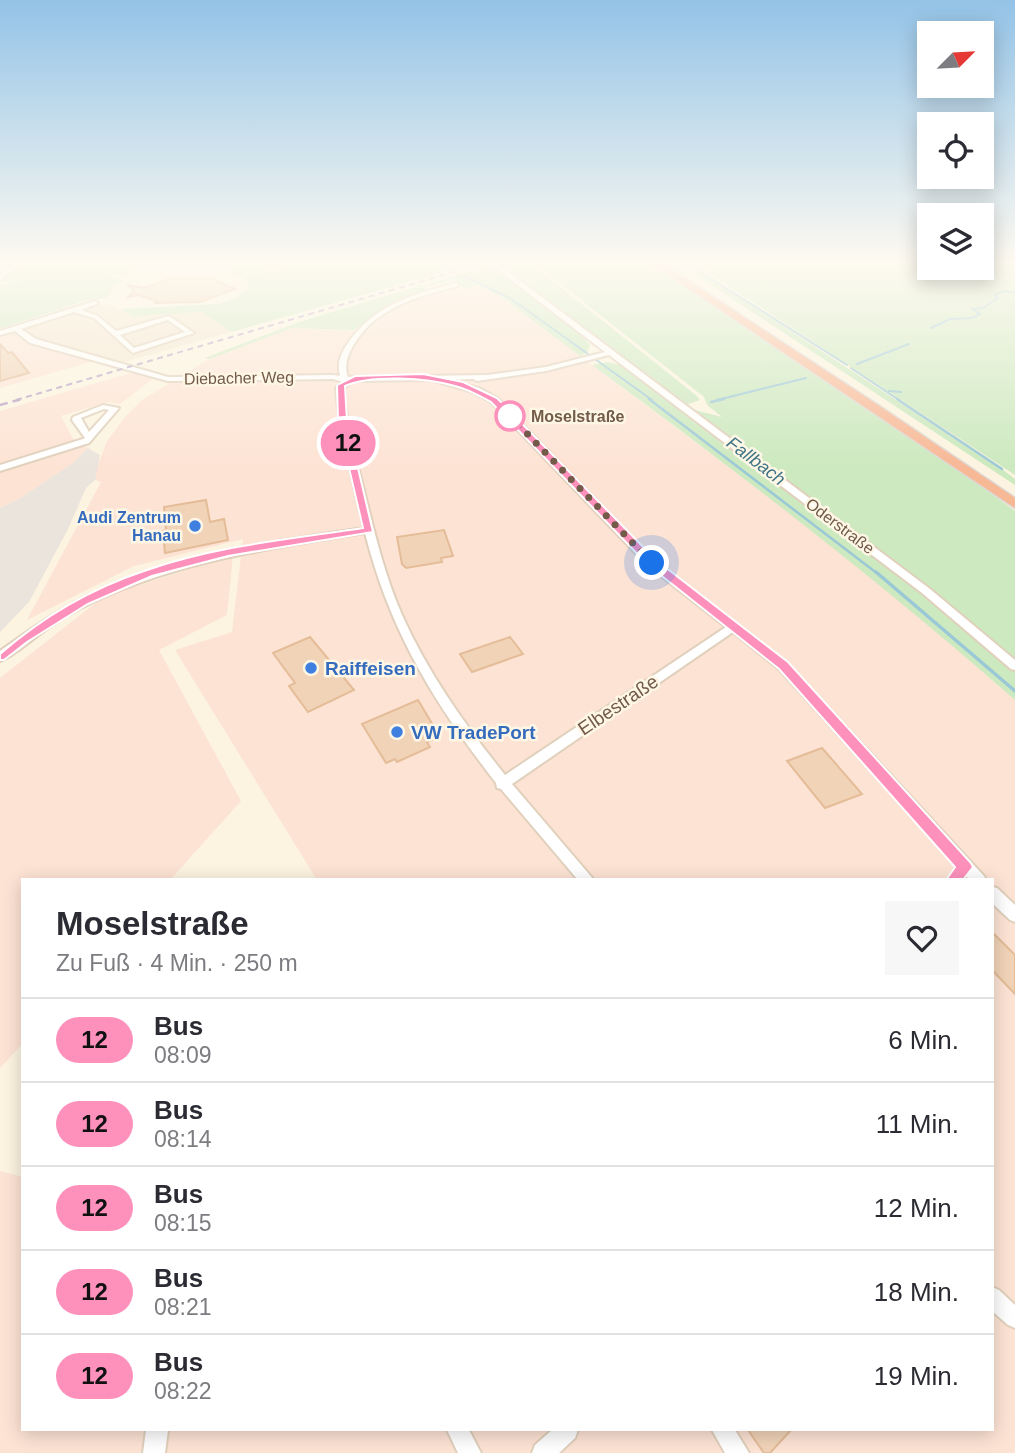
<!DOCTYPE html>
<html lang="de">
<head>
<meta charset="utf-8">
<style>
	body { margin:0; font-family:Arial,sans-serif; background:#f7f7f7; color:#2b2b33; height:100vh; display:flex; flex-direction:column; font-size:26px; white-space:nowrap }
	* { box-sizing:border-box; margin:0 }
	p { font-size:23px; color:#7c7c81 }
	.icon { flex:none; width:38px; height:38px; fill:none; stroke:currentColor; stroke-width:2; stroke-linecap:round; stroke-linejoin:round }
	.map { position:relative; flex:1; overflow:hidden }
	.drawer { position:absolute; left:21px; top:878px; width:973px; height:553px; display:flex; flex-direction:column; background:#fff; border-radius:0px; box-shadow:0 4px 18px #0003 }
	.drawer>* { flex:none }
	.badge { padding:0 14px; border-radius:23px; font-size:24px; line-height:46px }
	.needle { width:46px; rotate:66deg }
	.controls { position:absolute; left:917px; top:21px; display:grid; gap:14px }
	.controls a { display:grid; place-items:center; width:77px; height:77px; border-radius:0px; background:#fff; box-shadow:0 4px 18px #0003; font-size:35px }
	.you { position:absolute; width:35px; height:35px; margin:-18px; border:5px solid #fff; border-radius:50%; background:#1a73e8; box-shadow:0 0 0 10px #1a73e833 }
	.map>.badge { position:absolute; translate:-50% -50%; box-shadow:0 0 0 4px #fff }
	.round { display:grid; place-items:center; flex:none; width:74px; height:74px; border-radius:0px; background:#f7f7f7 }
	.head { display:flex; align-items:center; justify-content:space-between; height:119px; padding:0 35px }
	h1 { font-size:33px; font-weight:700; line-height:52px }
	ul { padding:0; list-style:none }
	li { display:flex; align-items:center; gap:21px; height:84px; padding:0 35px; border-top:2px solid #e1e1e2 }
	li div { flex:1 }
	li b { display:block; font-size:26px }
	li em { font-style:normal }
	li .badge { min-width:77px; font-weight:700; text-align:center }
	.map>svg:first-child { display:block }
	.residential { fill:#f3e6cf }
	.commercial { fill:#fde3d4 }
	.industrial { fill:#eae4dc }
	.green { fill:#cce9bf }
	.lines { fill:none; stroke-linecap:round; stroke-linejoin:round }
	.stream-far2 { stroke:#9bc8d7; stroke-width:2 }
	.stream-far1 { stroke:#9bc8d7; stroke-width:2.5 }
	.stream { stroke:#9bc8d7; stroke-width:3.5 }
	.building { fill:#f1d4b8; stroke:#e4bc98; stroke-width:2 }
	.minor-casing { stroke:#e0d0bc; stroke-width:4 }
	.highway-casing { stroke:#ddd8d3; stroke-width:3 }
	.minor { fill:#fff; fill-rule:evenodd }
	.highway { fill:#f7b896; fill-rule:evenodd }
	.rail-far1 { stroke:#b7a0c4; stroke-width:2; stroke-dasharray:6 4.5; stroke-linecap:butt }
	.rail { stroke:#b7a0c4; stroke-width:2.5; stroke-dasharray:8 5; stroke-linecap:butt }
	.line { fill:#fd91bc; stroke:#fff; stroke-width:2 }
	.walk { stroke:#725b48; stroke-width:7; stroke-dasharray:0 12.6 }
	.stop-dot { fill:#fff; stroke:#fd91bc; stroke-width:3.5 }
	.shop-dot { fill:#3f7fe0; stroke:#fff7e6; stroke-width:2.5 }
	.labels { text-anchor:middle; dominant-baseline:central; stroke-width:5; stroke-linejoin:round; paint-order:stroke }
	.far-street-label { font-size:16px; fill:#725b48; stroke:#fff7e6 }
	.far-stop-label { font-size:16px; font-weight:bold; fill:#725b48; stroke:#fff7e6; text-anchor:start }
	.far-shop-label { font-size:16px; font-weight:bold; fill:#366cbe; stroke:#fff7e6; text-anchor:end }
	.far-water-label { font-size:18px; font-style:italic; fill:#417486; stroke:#fff7e6 }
	.shop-label { font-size:19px; font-weight:bold; fill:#366cbe; stroke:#fff7e6; text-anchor:start }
	.street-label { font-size:19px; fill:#725b48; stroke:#fff7e6 }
</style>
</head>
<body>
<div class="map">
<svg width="1015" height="1453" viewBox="0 0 1015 1453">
	<rect width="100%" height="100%" fill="#fcf4e0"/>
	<path class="residential" d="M107,304L133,316L202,312L231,332L120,363L37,340L27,335L21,328L72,311Z"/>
	<path class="commercial" d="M478,285L501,297L814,531L912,610L1015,700V1453H0V1171L23,1177V1430H992V880H317L175,650L232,632L243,539L134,566L27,620L101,482L95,480L96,470L107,441L126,416L142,400L209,359L292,328L368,331L387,314L422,296Z
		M16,330L28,342L97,360L0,388V334Z
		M134,372L154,378L120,404L108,402L61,416L75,442L88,448L73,463L19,499L0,508V411Z
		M233,555L227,615L159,650L241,801L170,880H23V1043L0,1068V678L103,597Z"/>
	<path class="industrial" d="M88,448L100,455L95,480L86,488L68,529L29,602L0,632V508L19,499L73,463Z"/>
	<path class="green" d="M20,264H144L126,277L103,272L123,280L113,287L107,298L87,300L2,328L0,327V284L24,281L1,282L0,279Z
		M233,264H473L231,332L202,312L133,316L121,309L218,304L233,299L247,290L249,284L242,278L288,267L241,277L227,273Z
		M498,264H651L960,471L1015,511V660L932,591L691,409L722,417L707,405L704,397L542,269L539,270L697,396L700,400L685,405Z
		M679,264H688L1002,469L1015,479V485Z
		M695,264H929V268L1015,264V475Z
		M490,265L572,326L590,345L587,353L580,356L501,297L478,285L465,288L453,280L425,287L424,291L377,312L354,330L292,328L209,359L205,358L302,321Z
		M608,362L624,366C756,465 892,561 1015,670V700C880,581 738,472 592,365Z"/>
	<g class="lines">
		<path class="stream-far2" d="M439,264L451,270
			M688,264L847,365
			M464,276L510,298L652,400
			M931,328L950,319L972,318L980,314L972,309L983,308L998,298L994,295L1005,291L1015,293
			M857,364L909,344
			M851,368L899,400
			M889,391L901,392
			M717,400L806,378"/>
		<path class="stream-far1" d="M649,399L878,574
			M897,399L1002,469
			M711,402L724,399"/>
		<path class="stream" d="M876,572L1015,691"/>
	</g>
	<path class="building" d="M211,278L235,289L200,302L155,303L156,301L139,295L128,297L134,290L127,285L144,288L168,279Z
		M0,344L8,353L12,352L29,373L0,381Z
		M206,500L210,522L224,519L228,540L165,553L163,531L166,530L164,507Z
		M444,530L453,556L441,558L442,562L406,568L402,564L397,537Z
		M310,637L354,690L308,712L289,686L295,683L273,653Z
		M510,637L523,654L472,672L460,654Z
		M418,700L440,737L427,742L430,747L397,762L395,759L386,763L362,724Z
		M822,748L862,794L825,808L787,761Z
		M992,932L1015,955V994L992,970Z
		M748,1430H791L770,1453H764Z"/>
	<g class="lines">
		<defs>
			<path id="minor" d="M13,264H20L0,280V275Z
				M490,264H498L930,589L1015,660V670L1011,669L922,593L609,355L546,371L477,381L473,379L447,380L479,388L497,398L655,561L787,663L984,876L986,880H970L966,876L963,880H947L957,866L779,669L733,632L512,784L594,880H578L501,789L497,788L496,783C434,703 390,632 365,533C271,548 182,561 95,601C76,610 57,621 40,634C27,643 14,656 0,661V651C27,632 55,612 85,597C173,555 269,542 364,528L340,427L336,388L343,382L333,379L168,381L30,343L15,331L0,335V331L95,301L98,303L97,304L81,310L98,316L116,331L169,316L194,333L133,353L94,318L74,312L21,329L36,339L168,377L333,375L340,376C337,365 340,355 346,346C371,306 413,294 456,283L458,284V286C418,296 375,308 353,346C347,356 344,366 348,377L487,375L546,367L605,352ZM168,320L185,332L134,348L120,335ZM431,380L473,392L491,402L647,565L726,627L505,775C465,725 428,673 402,615C384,574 374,530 363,487C355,455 346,423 344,389L352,381Z
				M103,405L119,408L89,443L0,471V465L83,439L85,438L72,420L73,417ZM104,409L109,410L89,432L81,418Z
				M992,887L997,888L1015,905V922L1010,920L992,903Z
				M992,1287L999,1290L1015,1305V1328L1008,1325L992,1311Z
				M146,1430H168L165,1453H143Z
				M447,1430H469L481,1453H458Z
				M552,1430H578L575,1438L559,1453H532L535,1445Z
				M712,1430H735L749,1453H725Z"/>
			<path id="highway" d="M652,264H663L878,405L1015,498V508Z"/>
		</defs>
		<use href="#minor" class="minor-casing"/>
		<use href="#highway" class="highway-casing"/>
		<use href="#minor" class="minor"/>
		<use href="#highway" class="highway"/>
		<path class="rail-far1" d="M16,400L481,264"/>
		<path class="rail" d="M0,405L22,399"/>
	</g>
	<linearGradient id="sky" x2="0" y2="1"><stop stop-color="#93c3e7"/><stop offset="0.56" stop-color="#fefaf1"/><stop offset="1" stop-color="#fefaf1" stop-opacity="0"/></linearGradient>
	<rect width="1015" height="468" fill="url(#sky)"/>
	<path class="line" d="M423,374L463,382L497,398L656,560L788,662L971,863L973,867L959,885H948L946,880L955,867L779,669L648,565L491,402C480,396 468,389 455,386C427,378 372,374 345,386L347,421L373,532L228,556L152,576L88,604L27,642L4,660H0V654C40,619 90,589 144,571C214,546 290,539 363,528L338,421L337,385L355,376Z"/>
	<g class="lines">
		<path class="walk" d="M510,416L652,563"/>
	</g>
	<circle class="stop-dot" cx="510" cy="416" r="14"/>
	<g class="shop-dot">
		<circle cx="195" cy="526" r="7"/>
		<circle cx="311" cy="668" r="7"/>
		<circle cx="397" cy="732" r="7"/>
	</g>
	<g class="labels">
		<g class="far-street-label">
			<text transform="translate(239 378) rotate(-1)">Diebacher Weg</text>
			<text transform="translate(840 526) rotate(37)">Oderstraße</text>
		</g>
		<g class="far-stop-label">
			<text x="531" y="416">Moselstraße</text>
		</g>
		<g class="far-shop-label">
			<text x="181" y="517">Audi Zentrum<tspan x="181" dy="18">Hanau</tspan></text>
		</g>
		<g class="far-water-label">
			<text transform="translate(756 461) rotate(37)">Fallbach</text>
		</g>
		<g class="shop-label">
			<text x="325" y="668">Raiffeisen</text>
			<text x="411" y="732">VW TradePort</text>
		</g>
		<g class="street-label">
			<text transform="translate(618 705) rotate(-34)">Elbestraße</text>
		</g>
	</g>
</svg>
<div class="controls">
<a><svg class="needle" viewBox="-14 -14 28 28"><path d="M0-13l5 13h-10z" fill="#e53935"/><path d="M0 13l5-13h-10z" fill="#7c7c81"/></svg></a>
<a><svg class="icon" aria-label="locate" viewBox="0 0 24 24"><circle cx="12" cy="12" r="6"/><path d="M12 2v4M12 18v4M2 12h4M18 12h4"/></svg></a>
<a><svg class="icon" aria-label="layers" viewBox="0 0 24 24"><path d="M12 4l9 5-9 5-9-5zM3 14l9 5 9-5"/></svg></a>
</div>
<div class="you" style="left:652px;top:563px"></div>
<b class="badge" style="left:348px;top:443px;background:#fd91bc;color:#111">12</b>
<section class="drawer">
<div class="head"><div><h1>Moselstraße</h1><p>Zu Fuß · 4 Min. · 250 m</p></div><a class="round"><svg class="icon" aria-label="heart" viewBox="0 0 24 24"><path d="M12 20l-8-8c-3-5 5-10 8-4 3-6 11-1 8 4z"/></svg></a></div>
<ul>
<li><span class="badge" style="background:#fd91bc;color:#111">12</span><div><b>Bus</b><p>08:09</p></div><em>6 Min.</em></li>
<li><span class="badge" style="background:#fd91bc;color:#111">12</span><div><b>Bus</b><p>08:14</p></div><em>11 Min.</em></li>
<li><span class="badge" style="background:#fd91bc;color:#111">12</span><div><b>Bus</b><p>08:15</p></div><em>12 Min.</em></li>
<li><span class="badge" style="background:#fd91bc;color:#111">12</span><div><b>Bus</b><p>08:21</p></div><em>18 Min.</em></li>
<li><span class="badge" style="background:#fd91bc;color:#111">12</span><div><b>Bus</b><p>08:22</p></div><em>19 Min.</em></li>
</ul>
</section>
</div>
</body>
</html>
